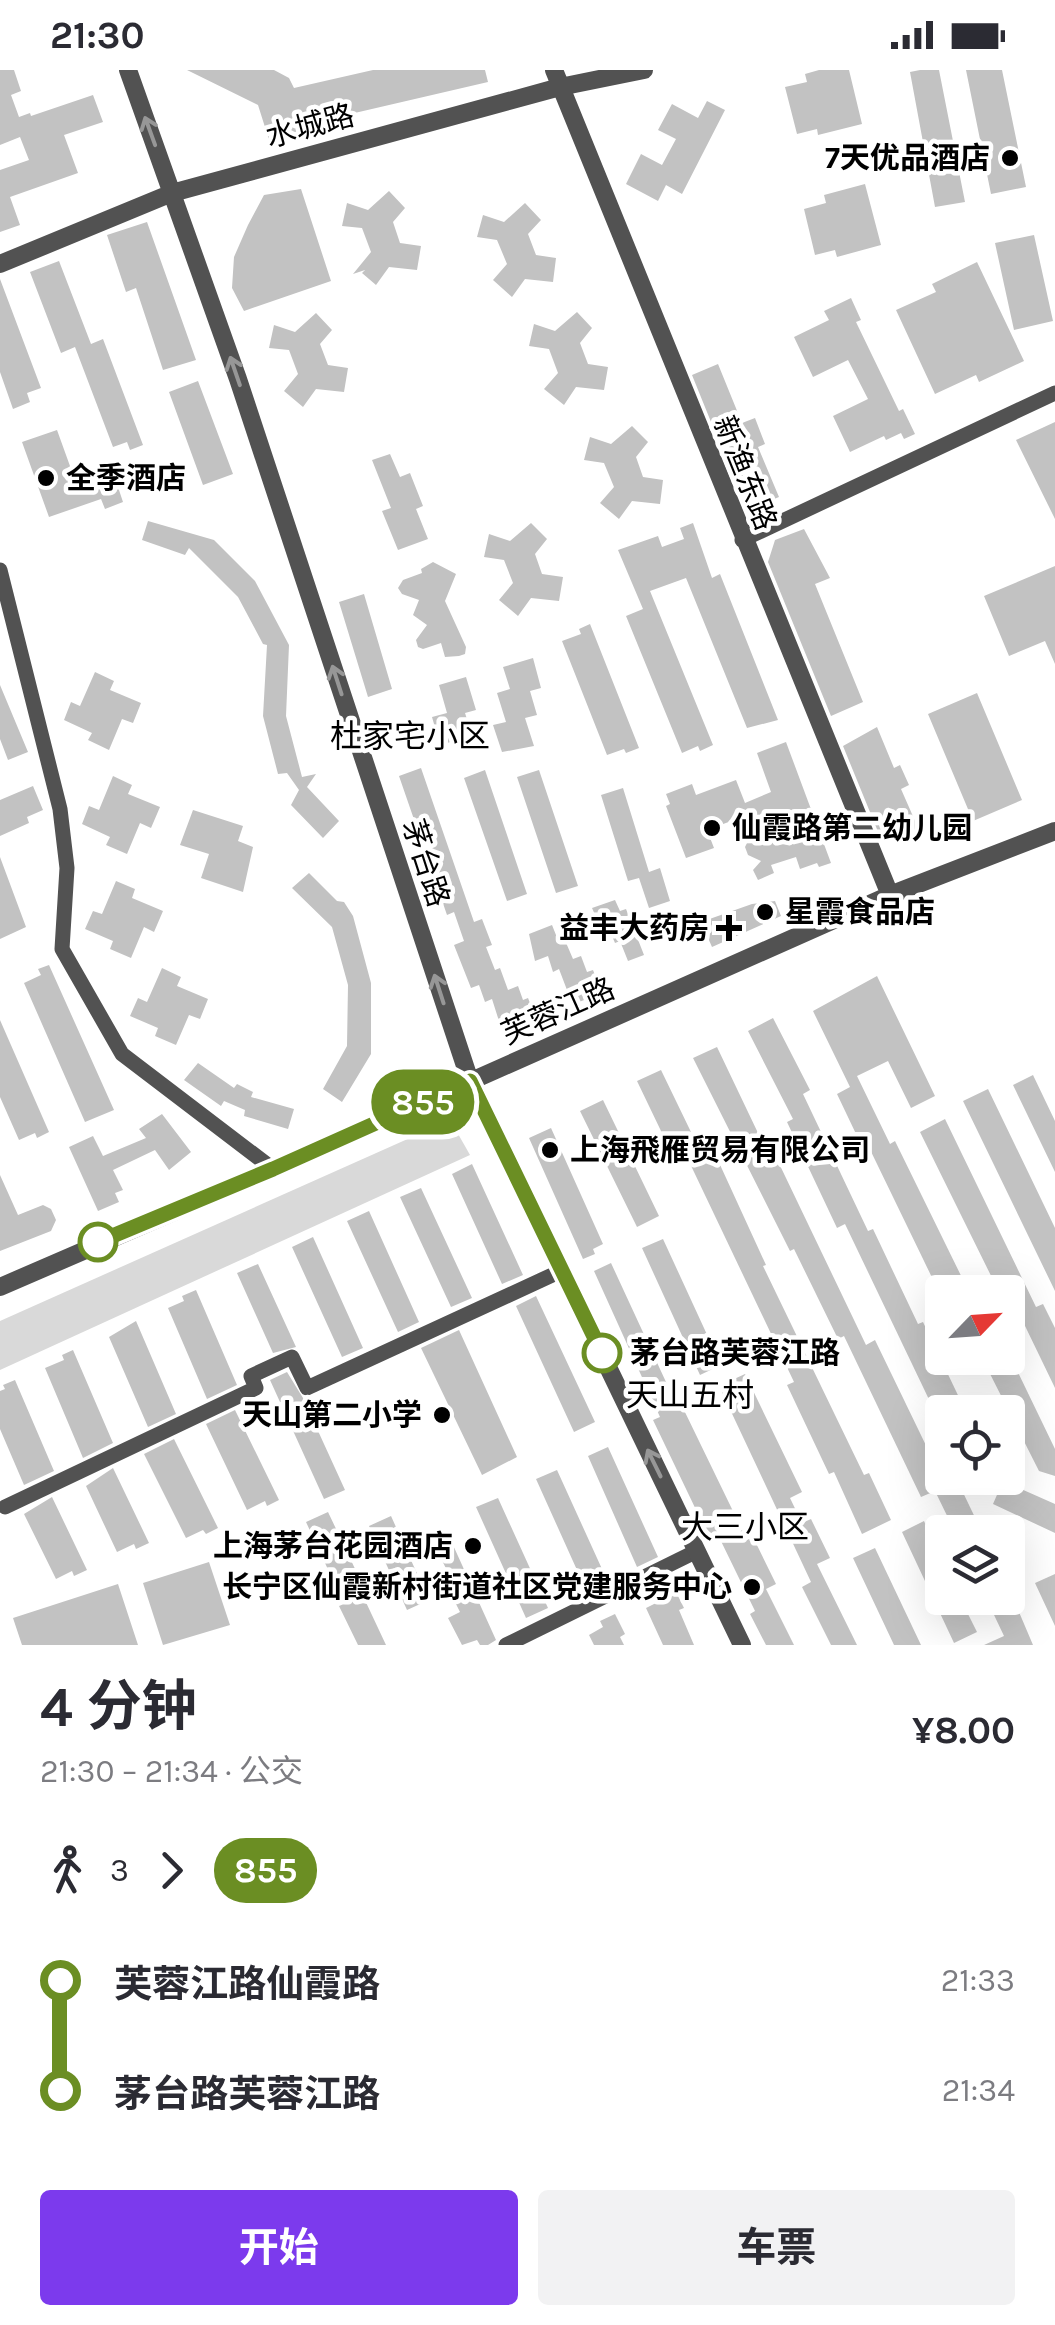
<!DOCTYPE html>
<html lang="zh">
<head>
<meta charset="utf-8">
<style>
	body { margin:0; font-family:Karla,"Noto Sans SC",sans-serif; background:#f2f2f3; color:#2b2b33; height:100vh; display:flex; flex-direction:column; font-size:38px; white-space:nowrap }
	* { box-sizing:border-box; margin:0 }
	p { font-size:32px; color:#7c7c81 }
	.icon { flex:none; width:55px; height:55px; fill:none; stroke:currentColor; stroke-width:2; stroke-linecap:round; stroke-linejoin:round }
	.map { position:relative; height:1575px; overflow:hidden }
	.sheet { display:flex; flex-direction:column; background:#fff; flex:1 }
	.sheet>* { flex:none }
	.badge { padding:0 20px; border-radius:32px; font-size:35px; line-height:65px }
	.needle { width:65px; rotate:65deg }
	.fabs { position:absolute; left:925px; top:1205px; display:grid; gap:20px }
	.fabs a { display:grid; place-items:center; width:100px; height:100px; border-radius:10px; background:#fff; box-shadow:0 10px 40px #0002; font-size:50px }
	.map>.badge { position:absolute; translate:-50% -50%; box-shadow:0 0 0 5px #fff }
	.legs { display:flex; align-items:center; gap:15px; height:110px; padding:0 40px; font-size:32px }
	.legs p { margin-inline-start:auto }
	.overview { display:flex; align-items:center; justify-content:space-between; height:170px; padding:0 40px }
	h1 { font-size:55px; font-weight:700; line-height:75px }
	.primary-button { display:flex; gap:20px; margin-top:auto; padding:20px 40px }
	.primary-button a { flex:1; height:115px; border-radius:10px; background:#7c3aed; color:#fff; font-size:40px; font-weight:700; line-height:115px; text-align:center }
	.primary-button a+a { background:#f2f2f3; color:#2b2b33 }
	ul { padding:0 40px; list-style:none }
	li { display:flex; align-items:center; gap:35px; height:110px; font-size:38px }
	li i { display:grid; place-items:center; width:15px; height:100%; margin:0 12px; background:currentColor }
	li i::after { content:''; width:25px; height:25px; margin:-12px; border:8px solid; border-radius:50%; background:#fff }
	li p { margin-inline-start:auto }
	li:first-child i { background:linear-gradient(#0000 50%,currentColor 0) }
	li:last-child i { background:linear-gradient(currentColor 50%,#0000 0) }
	.status { display:flex; justify-content:space-between; align-items:center; height:70px; padding:0 50px; background:#fff; direction:ltr }
	.status svg { height:28px; fill:currentColor }
	.map>svg:first-child { display:block }
	.green { fill:#d9d9d9 }
	.building { fill:#c2c2c2 }
	.lines { fill:none; stroke-linecap:round; stroke-linejoin:round }
	.minor { stroke:#525252; stroke-width:15 }
	.tertiary { stroke:#525252; stroke-width:18 }
	.oneway { stroke:#979797 }
	.line-1-casing { stroke:#fff; stroke-width:22 }
	.line-1 { stroke:#6b8e23; stroke-width:15 }
	.poi-dot { fill:#000; stroke:#fff; stroke-width:4 }
	.stop-1-dot { fill:#fff; stroke:#6b8e23; stroke-width:5 }
	.labels { text-anchor:middle; dominant-baseline:central; stroke-width:9; stroke-linejoin:round; paint-order:stroke }
	.street-label { font-size:30px; fill:#000; stroke:#fff }
	.poi-label { font-size:30px; font-weight:bold; fill:#000; stroke:#fff; text-anchor:end }
	.stop-label { font-size:30px; font-weight:bold; fill:#000; stroke:#fff; text-anchor:start }
	.neighbourhood-label { font-size:32px; fill:#000; stroke:#fff }
</style>
</head>
<body>
<div class="status"><b>21:30</b><svg viewBox="0 0 49 12"><path d="M0 12V9h3v3zM5 12V6h3v6zM10 12V3h3v9zM15 12V0h3v12zM26 1h20v11H26zM47 4h2v5h-2z"/></svg></div>
<div class="map">
<svg width="1055" height="1575" viewBox="0 0 1055 1575">
	<rect width="100%" height="100%" fill="#fff"/>
	<path class="green" d="M439,1055L457,1062L470,1085L0,1300V1251Z"/>
	<path class="building" d="M0,0H14L21,21L11,25L19,47L30,43L31,46L93,25L103,52L64,65L78,103L10,127L20,155L0,162V100L29,90L20,67L0,75Z
		M187,0H274L289,8L294,18L373,0H485L488,12L303,55L306,63L270,73L258,35Z
		M819,0H849L862,54L818,65L817,59L797,64L785,17L807,12L805,4Z
		M920,0H939L965,132L935,137L910,2Z
		M966,0H1002L1026,117L991,124Z
		M707,31L725,40L682,124L666,115L658,131L626,114L641,84L662,95L676,69L658,60L672,34L698,48Z
		M865,114L881,175L837,187L835,180L815,185L804,139L826,133L824,125Z
		M301,119L331,211L244,241L232,218L234,187L248,155L264,125Z
		M389,121L405,138L393,152L400,173L421,176L417,200L389,197L376,215L362,203L365,200L353,204L371,182L362,158L342,156L347,133L368,140Z
		M525,133L541,150L528,164L536,185L556,188L553,212L525,209L512,227L493,210L507,194L497,170L477,167L483,145L504,152Z
		M147,152L196,290L163,300L136,218L126,222L107,165Z
		M1034,165L1053,251L1014,260L995,173Z
		M59,191L91,274L103,269L143,375L130,380L127,372L113,377L75,277L61,283L30,202Z
		M977,192L1024,291L979,312L976,305L935,324L896,240L936,222L932,214Z
		M0,209L41,318L27,323L30,332L13,339L0,302Z
		M851,228L861,250L856,252L899,341L903,339L915,364L904,369L901,363L886,370L884,366L850,382L833,346L868,329L848,290L813,307L794,267L829,250L824,241Z
		M577,242L592,258L580,273L588,294L608,297L604,320L576,317L564,335L544,319L558,303L549,279L529,276L534,254L555,261Z
		M316,243L332,260L320,274L328,295L348,298L344,322L316,319L303,337L284,321L298,304L289,280L269,278L274,255L295,262Z
		M718,294L742,353L755,348L765,374L758,377L779,427L753,438L731,387L726,389L692,305Z
		M198,311L233,404L203,415L169,322Z
		M1055,352V449L1016,370Z
		M632,356L648,372L636,387L643,407L663,410L660,434L632,431L619,449L600,433L614,417L604,393L584,390L590,367L611,374Z
		M57,360L79,421L115,408L123,432L105,439L101,429L49,447L22,372Z
		M390,384L400,407L410,403L423,436L416,439L428,469L398,480L382,441L391,438L372,390Z
		M148,451L214,470L255,511L289,575L286,646L302,707L316,704L307,717L339,751L323,768L291,735L299,720L287,703L278,704L263,646L267,575L263,574L238,527L189,478L185,485L142,470Z
		M531,453L547,469L535,484L542,504L563,507L559,531L531,528L518,546L499,530L513,513L504,490L484,487L489,464L510,471Z
		M693,453L712,508L720,504L778,650L747,658L686,508L650,521L713,675L700,681L698,676L682,683L626,546L643,539L618,480L658,466L662,477L684,469L680,458Z
		M804,459L830,508L815,514L863,632L831,646L768,492L775,470Z
		M433,492L456,504L445,531L466,577L465,584L459,586L445,587L441,573L423,579L418,577L416,570L427,555L413,545L419,530L402,524L398,518L403,510L422,503L421,499Z
		M1055,496V594L1045,571L1009,586L984,526Z
		M364,524L392,619L368,627L339,532Z
		M590,554L639,678L626,683L624,679L607,685L562,571L581,564L579,559Z
		M533,588L541,618L530,621L537,645L525,648L534,676L502,682L493,655L506,652L497,623L510,619L503,597Z
		M95,602L114,611L110,620L141,633L133,653L122,649L109,680L88,670L92,663L64,650L71,632L80,636Z
		M466,607L476,640L465,643L474,671L463,675L461,669L440,675L432,647L447,643L439,615Z
		M0,615L28,682L8,690L0,669Z
		M977,623L1022,730L973,751L928,644Z
		M877,657L894,698L900,695L909,715L901,719L919,760L903,766L901,761L881,769L843,676Z
		M786,672L831,793L819,797L817,793L800,799L796,787L771,795L774,803L758,810L753,800L761,791L748,785L745,777L749,769L740,765L734,750L707,760L714,778L686,788L666,736L670,734L666,724L692,714L696,725L736,710L745,733L771,722L757,683Z
		M421,698L474,852L482,849L492,875L486,877L495,900L500,898L508,920L518,916L523,930L528,928L538,954L515,962L509,947L499,951L492,929L485,932L479,915L471,918L454,875L464,871L454,842L447,845L399,706Z
		M485,700L527,824L507,831L464,708Z
		M539,700L578,816L556,823L517,707Z
		M113,706L132,715L128,724L160,737L151,758L140,753L127,784L106,775L110,767L82,754L89,736L99,740Z
		M33,716L43,740L27,747L29,753L0,766V730Z
		M623,718L649,802L660,798L670,831L649,838L639,808L628,811L601,725Z
		M193,740L243,756L238,771L253,777L243,822L201,808L209,784L180,775Z
		M0,787L26,857L0,869Z
		M309,803L337,831L344,832L353,846L371,913V984L342,1032L323,1019L347,976L348,915L332,857L292,818Z
		M116,811L135,819L132,828L163,841L154,862L144,857L131,888L110,879L113,871L85,859L93,841L102,844Z
		M615,830L620,841L626,839L644,885L628,891L620,871L615,873L609,859L598,864L592,849L596,847L592,838Z
		M775,831L781,846L712,877L701,852L752,834Z
		M552,855L558,870L564,868L573,889L581,886L587,902L593,900L602,923L579,932L573,917L567,920L559,899L553,902L548,886L535,891L529,864Z
		M49,895L114,1040L85,1052L24,913L41,905L38,899Z
		M162,898L181,907L177,916L208,929L200,949L189,945L176,975L155,966L158,958L130,946L138,928L147,932Z
		M877,906L935,1026L911,1038L888,991L857,1006L890,1074L895,1071L969,1222H939L862,1063L857,1066L837,1024L850,1017L813,941Z
		M773,948L810,1020L803,1024L868,1161L873,1159L918,1254L923,1252L966,1342H935L845,1154L837,1158L787,1052L793,1049L748,961Z
		M0,950L49,1062L37,1068L35,1063L19,1070L0,1027Z
		M717,977L758,1063L763,1060L866,1275L875,1270L934,1392L942,1388V1408H962L957,1410L982,1462H955L935,1421L921,1427L844,1266L838,1269L794,1179L790,1181L693,988Z
		M198,993L234,1018L237,1014L253,1022L251,1027L294,1039L288,1059L244,1046L245,1040L224,1031L221,1036L184,1010Z
		M661,1000L705,1091L716,1086L766,1195L763,1196L864,1405L869,1403L891,1450L862,1464L834,1402L829,1404L787,1315L794,1312L684,1081L673,1086L637,1011Z
		M1033,1005L1055,1051V1102L1013,1015Z
		M988,1019L1055,1158V1221L963,1031Z
		M603,1030L659,1146L637,1157L580,1041Z
		M162,1044L191,1082L169,1100L155,1080L113,1100L123,1120L115,1123L119,1132L98,1141L69,1077L93,1066L103,1086L146,1068L139,1059Z
		M945,1049L1036,1237L1043,1234L1055,1258V1318L1014,1233L1008,1236V1222H999L920,1062Z
		M551,1058L603,1174L593,1179L595,1184L583,1189L529,1068Z
		M472,1094L523,1205L502,1214L452,1104Z
		M0,1105L18,1145L43,1135L51,1139L56,1150L51,1161L0,1181Z
		M421,1118L472,1228L451,1237L400,1127Z
		M369,1141L419,1252L398,1262L347,1151Z
		M313,1167L363,1278L342,1287L292,1177Z
		M663,1169L721,1295L700,1305L642,1178Z
		M611,1193L678,1338L682,1336L747,1470L753,1467L776,1514L766,1519L794,1575H766L750,1544L755,1541L718,1465L710,1469L653,1350L660,1347L594,1201Z
		M258,1194L296,1277L273,1283L237,1203Z
		M196,1220L237,1315L207,1329L168,1238L184,1231L182,1226Z
		M536,1226L595,1352L574,1362L516,1236Z
		M136,1251L176,1344L148,1357L109,1267Z
		M459,1260L517,1387L482,1405L421,1278Z
		M73,1280L113,1373L83,1388L45,1298L64,1290L62,1285Z
		M982,1288H1011L1055,1379V1406L1039,1401Z
		M287,1302L303,1328L345,1420L324,1429L270,1310Z
		M745,1304L802,1422L790,1428L802,1453L811,1449L830,1488L817,1494L857,1575H831L802,1517L811,1512L719,1316Z
		M15,1310L54,1401L24,1415L0,1359V1321L5,1319L3,1315Z
		M235,1340L279,1430L267,1436L265,1431L247,1440L206,1354Z
		M174,1369L218,1458L206,1464L203,1460L186,1468L144,1384Z
		M608,1377L658,1487L637,1497L588,1386Z
		M113,1398L149,1473L136,1479L134,1474L117,1482L86,1416Z
		M557,1400L607,1510L586,1520L536,1409Z
		M1003,1411L1055,1434V1463L993,1434Z
		M52,1427L87,1500L74,1506L72,1501L56,1509L24,1444Z
		M498,1428L548,1538L526,1548L476,1437Z
		M328,1442L367,1524L363,1526L386,1575H358L339,1536L344,1534L306,1452Z
		M391,1446L429,1530L407,1540L369,1456Z
		M924,1451L942,1490V1528H960L977,1562L954,1573L902,1462Z
		M448,1464L496,1570L488,1575H480L477,1570L462,1575L448,1548L460,1542L453,1528L459,1525L433,1472Z
		M875,1478L921,1575H894L853,1488Z
		M209,1492L230,1555L163,1575L143,1513Z
		M1055,1504V1556L1035,1513Z
		M118,1514L138,1575H22L13,1548Z
		M673,1516L684,1538L679,1540L694,1575H663L646,1538L660,1531L657,1524Z
		M986,1528H1013L1033,1575H984L1004,1566Z
		M615,1544L625,1564L620,1567L624,1575H594L589,1565L603,1557L600,1551Z"/>
	<g class="lines">
		<path class="minor" d="M742,470L1055,323
			M0,500L60,739L67,798L62,879L122,984L273,1099
			M5,1437L256,1318L251,1306L292,1287L307,1318L561,1201
			M506,1575L697,1481"/>
		<path class="tertiary" d="M128,0L238,309L470,1011L742,1575
			M554,0L890,825
			M0,194L172,123L560,17L644,0
			M0,1217L273,1099L890,825L1055,761"/>
	</g>
	<defs><path id="oneway-shaft" d="M-6 0H5M1.5-3L5.5 0L1.5 3" fill="none" stroke-width="1.6" stroke-linecap="round" stroke-linejoin="round" transform="scale(2.5)"/></defs>
	<g class="oneway">
		<use href="#oneway-shaft" transform="translate(150 61) rotate(-110)"/>
		<use href="#oneway-shaft" transform="translate(235 301) rotate(-109)"/>
		<use href="#oneway-shaft" transform="translate(337 610) rotate(-108)"/>
		<use href="#oneway-shaft" transform="translate(439 919) rotate(-108)"/>
		<use href="#oneway-shaft" transform="translate(654 1393) rotate(-116)"/>
	</g>
	<g class="lines">
		<defs>
			<path id="line-1" d="M98,1172L273,1099L470,1011L602,1283"/>
		</defs>
		<use href="#line-1" class="line-1-casing"/>
		<use href="#line-1" class="line-1"/>
	</g>
	<g class="poi-dot">
		<circle cx="1010" cy="88" r="10"/>
		<circle cx="46" cy="408" r="10"/>
		<circle cx="712" cy="758" r="10"/>
		<circle cx="765" cy="842" r="10"/>
		<path d="M724 843h10v10h10v10h-10v10h-10v-10h-10v-10h10z"/>
		<circle cx="550" cy="1080" r="10"/>
		<circle cx="442" cy="1345" r="10"/>
		<circle cx="473" cy="1476" r="10"/>
		<circle cx="752" cy="1517" r="10"/>
	</g>
	<g class="stop-1-dot">
		<circle cx="98" cy="1172" r="18"/>
		<circle cx="602" cy="1283" r="18"/>
	</g>
	<g class="labels">
		<g class="street-label">
			<text transform="translate(310 56) rotate(-15)">水城路</text>
			<text transform="translate(745 403) rotate(68)">新渔东路</text>
			<text transform="translate(426 793) rotate(72)">茅台路</text>
			<text transform="translate(558 941) rotate(-24)">芙蓉江路</text>
		</g>
		<g class="poi-label">
			<text x="990" y="88">7天优品酒店</text>
			<text x="66" y="408" text-anchor="start">全季酒店</text>
			<text x="732" y="758" text-anchor="start">仙霞路第二幼儿园</text>
			<text x="785" y="842" text-anchor="start">星霞食品店</text>
			<text x="709" y="858">益丰大药房</text>
			<text x="570" y="1080" text-anchor="start">上海飛雁贸易有限公司</text>
			<text x="422" y="1345">天山第二小学</text>
			<text x="453" y="1476">上海茅台花园酒店</text>
			<text x="732" y="1517">长宁区仙霞新村街道社区党建服务中心</text>
		</g>
		<g class="stop-label">
			<text x="630" y="1283">茅台路芙蓉江路</text>
		</g>
		<g class="neighbourhood-label">
			<text x="410" y="666">杜家宅小区</text>
			<text x="690" y="1325">天山五村</text>
			<text x="745" y="1457">大三小区</text>
		</g>
	</g>
</svg>
<div class="fabs">
<a><svg class="needle" viewBox="-14 -14 28 28"><path d="M0-13l5 13h-10z" fill="#e53935"/><path d="M0 13l5-13h-10z" fill="#7c7c81"/></svg></a>
<a><svg class="icon" aria-label="locate" viewBox="0 0 24 24"><circle cx="12" cy="12" r="6"/><path d="M12 2v4M12 18v4M2 12h4M18 12h4"/></svg></a>
<a><svg class="icon" aria-label="layers" viewBox="0 0 24 24"><path d="M12 4l9 5-9 5-9-5zM3 14l9 5 9-5"/></svg></a>
</div>
<b class="badge" style="left:423px;top:1032px;background:#6b8e23;color:#fff">855</b>
</div>
<section class="sheet">
<div class="overview"><div><h1>4 分钟</h1><p>21:30 – 21:34 · 公交</p></div><b>¥8.00</b></div>
<div class="legs"><svg class="icon" aria-label="walk" viewBox="0 0 24 24"><circle cx="13" cy="4" r="2"/><path d="M13 8l-2 6 4 7M11 14l-3 7M7 12l3-4h3l4 4"/></svg>3<svg class="icon" aria-label="forward" viewBox="0 0 24 24"><path d="M9 5l7 7-7 7"/></svg><b class="badge" style="background:#6b8e23;color:#fff">855</b></div>
<ul>
<li><i style="color:#6b8e23"></i><b>芙蓉江路仙霞路</b><p>21:33</p></li>
<li><i style="color:#6b8e23"></i><b>茅台路芙蓉江路</b><p>21:34</p></li>
</ul>
<div class="primary-button"><a>开始</a><a>车票</a></div>
</section>
</body>
</html>
